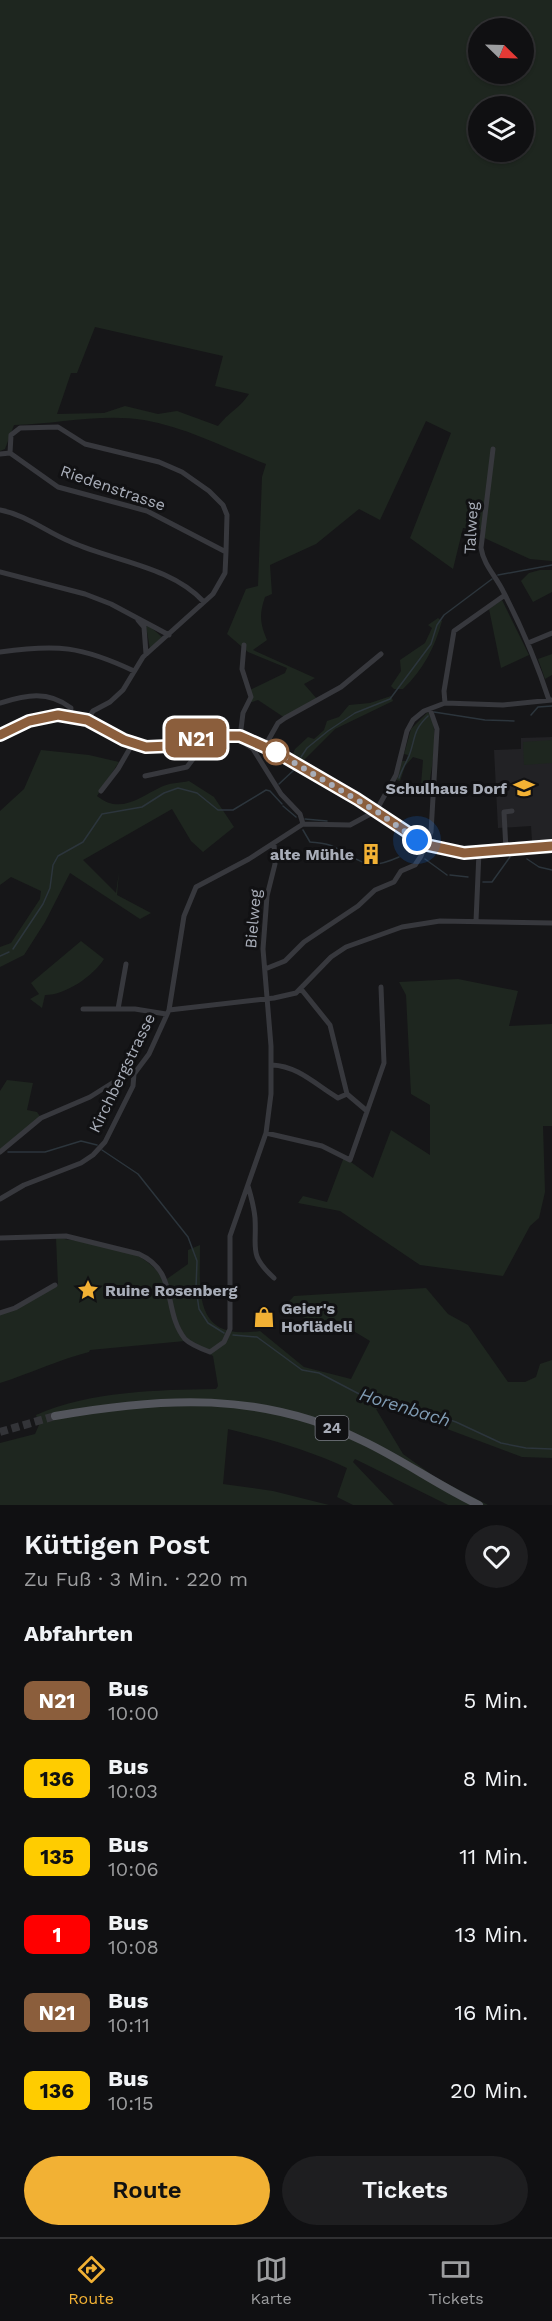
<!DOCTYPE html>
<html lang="de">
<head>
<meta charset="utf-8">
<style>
	body { margin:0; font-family:"Work Sans",sans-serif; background:#1e1e20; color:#f1f3f6; height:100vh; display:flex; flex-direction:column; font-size:22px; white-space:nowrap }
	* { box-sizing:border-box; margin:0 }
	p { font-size:20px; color:#9c9d9f }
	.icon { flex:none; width:33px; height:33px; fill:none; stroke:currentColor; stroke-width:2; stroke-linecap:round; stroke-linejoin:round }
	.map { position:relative; height:1505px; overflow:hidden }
	.drawer { display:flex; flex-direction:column; background:#101012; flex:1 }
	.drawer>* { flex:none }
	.badge { padding:0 12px; border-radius:9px; font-size:21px; line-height:39px }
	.needle { width:39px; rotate:113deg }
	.buttons { position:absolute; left:468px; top:18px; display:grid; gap:12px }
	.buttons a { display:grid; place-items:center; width:66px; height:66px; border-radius:50%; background:#101012; box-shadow:0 2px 4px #0004,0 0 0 2px #303032; font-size:30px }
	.you { position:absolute; width:30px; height:30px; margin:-15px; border:4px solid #fff; border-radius:50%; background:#1a73e8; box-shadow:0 0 0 9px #1a73e833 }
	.map>.badge { position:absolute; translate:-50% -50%; box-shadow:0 0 0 3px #fff }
	h2 { padding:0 24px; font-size:22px; line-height:54px }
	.round { display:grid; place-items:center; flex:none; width:63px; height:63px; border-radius:32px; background:#1e1e20 }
	.overview { display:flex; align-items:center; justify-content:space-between; height:102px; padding:0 24px }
	h1 { font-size:28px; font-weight:600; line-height:45px }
	.primary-button { display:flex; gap:12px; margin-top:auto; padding:12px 24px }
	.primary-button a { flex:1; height:69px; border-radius:36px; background:#f2b134; color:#111; font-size:24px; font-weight:600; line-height:69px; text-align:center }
	.primary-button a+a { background:#1e1e20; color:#f1f3f6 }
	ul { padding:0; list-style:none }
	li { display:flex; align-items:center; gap:18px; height:78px; padding:0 24px }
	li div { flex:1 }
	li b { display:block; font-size:22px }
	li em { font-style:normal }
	li .badge { min-width:66px; font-weight:700; text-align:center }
	.tab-bar { display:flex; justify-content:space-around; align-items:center; height:84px; border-top:2px solid #303032; background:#101012; font-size:16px; color:#9c9d9f }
	.tab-bar a { display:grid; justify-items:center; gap:3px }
	.tab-bar .on { color:#f2b134 }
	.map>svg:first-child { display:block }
	.built { fill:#222225 }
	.green { fill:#1e261f; fill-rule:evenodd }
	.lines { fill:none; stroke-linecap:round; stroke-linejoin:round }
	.stream { stroke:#2c353c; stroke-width:1.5 }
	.primary-tunnel { stroke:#333438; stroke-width:8; stroke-dasharray:8 4; stroke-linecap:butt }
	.minor { stroke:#37383d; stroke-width:5 }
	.tertiary { stroke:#37383d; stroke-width:6 }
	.primary { stroke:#53555c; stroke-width:8 }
	.line-casing { stroke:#fff; stroke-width:14 }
	.line { stroke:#8b5e3c; stroke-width:9 }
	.walk { stroke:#a8adb8; stroke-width:6; stroke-dasharray:0 10.8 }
	.stop-dot { fill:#fff; stroke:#8b5e3c; stroke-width:3 }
	.labels { text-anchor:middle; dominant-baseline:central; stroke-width:6; stroke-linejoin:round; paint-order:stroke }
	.shield { fill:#111113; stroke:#7b7e86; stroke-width:1.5 }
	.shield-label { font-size:15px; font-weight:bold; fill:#a8adb8 }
	.street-label { font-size:16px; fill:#a8adb8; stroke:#111113 }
	.poi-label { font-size:16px; font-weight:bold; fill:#a8adb8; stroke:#111113; text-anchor:end }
	.water-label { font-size:18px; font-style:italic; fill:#7f9bb3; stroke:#111113 }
</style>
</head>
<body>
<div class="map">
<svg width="552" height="1505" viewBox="0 0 552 1505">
	<rect width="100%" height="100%" fill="#161618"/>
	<path class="built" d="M552,737V839L532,841L531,826L498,828L494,750L521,749V738Z"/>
	<path class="green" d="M0,0H552V561L530,559L482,537V530L463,528L453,569L410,538L451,433L426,421L380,520L359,509L316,544L270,565L272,594L265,597C259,614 260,624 267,640L253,650L315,678L304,684L317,699L285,718L258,700L249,703L250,690L285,673L287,668L248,652L227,634L246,589L258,586L262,477L266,464C227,449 186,427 144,420C102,413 57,424 14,425L5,449L0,451ZM478,28H524V74H478ZM478,106H524V152H478ZM95,327L223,356L215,386L249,394C241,407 228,413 218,426L177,411L158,414L125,406L104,413L57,414L71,373H77Z
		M540,570H552V592L533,602L521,581L529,573Z
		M502,600L529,655L501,668L489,609Z
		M438,618L442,621C435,647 423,670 403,689H394L391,686L401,671L400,660L425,643L432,628L428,625Z
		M148,625L162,637L150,649L146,626Z
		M552,654V675L545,679L538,659Z
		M391,696L393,701L335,729L302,762L292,756L295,749L308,737L314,739L324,730L327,721L339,717L349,705L370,703Z
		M428,712C441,730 431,767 429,787L421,785L423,760L413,757L405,766L400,781L396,780L402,761H406L408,755L404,754L411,729Z
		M552,740V763L524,765L523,742Z
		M41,750L89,755L119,762L97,796C120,815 140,797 161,787C168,783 180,783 189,781L214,797L234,827L203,852L191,841L172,809L83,860L116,893L119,872L117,895L151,913L140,919L70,873L45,922L24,955L0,967V947L11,943L40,899L41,891L11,877L0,885V811L24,789Z
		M81,941L104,959C93,976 66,995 45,995L42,1008L30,999L39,994L31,983Z
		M458,979L518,991L509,1026L552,1024V1126H543L545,1192L539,1218L530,1226L503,1276L420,1265L340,1211L298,1203L303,1196L327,1202L344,1157L373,1178L391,1130L430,1155V1105L411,1094L406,995L399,982Z
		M7,1080L33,1083L27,1110L37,1112L41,1118L0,1152V1091Z
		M56,1238C93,1243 145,1245 164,1281L188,1264V1250L200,1245C200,1294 193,1341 260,1331L304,1367L351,1379L370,1341L332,1318L316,1323L283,1308L294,1296L426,1288L448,1314L468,1325L508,1382H525L536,1377L540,1364L552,1360V1458L522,1457L383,1405L376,1409L403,1454L435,1477L488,1505H448L355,1459L353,1462L394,1505H353L337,1497L347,1468C308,1450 269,1439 228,1429L223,1484L273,1491L329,1505H0V1443L35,1434L39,1425L36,1415C90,1391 157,1390 216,1389L218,1386L213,1356L185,1341L90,1350L89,1352C58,1360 31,1373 0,1383V1314L16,1309L58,1285Z"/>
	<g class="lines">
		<path class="stream" d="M498,575L552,565
			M434,712L485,720L514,721
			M531,715L538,707L552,706
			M301,757L307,748L328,731L355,713L390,699L431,644L437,625L444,615L492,579
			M399,778C402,769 406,763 409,756C416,738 412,731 428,716
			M279,784L295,769
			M283,806L296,817
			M305,819L327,821
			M303,830L310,842C317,843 327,843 334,847C364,862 365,872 399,857
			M425,859L447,875
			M527,859L539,867L552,870
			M450,875L468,877
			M483,882H492L510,857
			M13,949L43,904L50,888L53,865L58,856L83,842L102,814L142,807L164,793L178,788L197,793L218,810H233L266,790L270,791L282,804
			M0,956L9,952
			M102,1150L138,1174L188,1237L197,1261L196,1288L199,1309L208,1323L224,1333
			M8,1152H45L81,1141L97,1145
			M233,1335L257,1337L302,1370L319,1373L363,1396L402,1404L456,1422L501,1443L526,1448L552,1449"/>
		<path class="primary-tunnel" d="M0,1432L55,1416"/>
		<path class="minor" d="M493,449L481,548C484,566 496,576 504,593C522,628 537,663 549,700
			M10,453L11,435L20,428L58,427L85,444L159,462L182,472L209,491L223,505L227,515L226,552
			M0,454L10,453L58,487L147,511L226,552L225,573L213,594L143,657L123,690L110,702L93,711L87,720
			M0,510C27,515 46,532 71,542C113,561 171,566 204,602
			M0,572L85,594L111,604L169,635
			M138,620L144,627L146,654
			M528,643L552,633
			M0,652C57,644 81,646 134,671
			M0,703C26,695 48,690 71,708L70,716
			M445,703L444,691L454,631L505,595
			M240,737L243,713L251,697L242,669L244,645
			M247,745L253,749L281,794L300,814L303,824
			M265,746L278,723L285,718L341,687L381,654
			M145,776L187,767L199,751L198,737
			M101,791L118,769L133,743
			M506,850L504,812L512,811
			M476,921L479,852
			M265,969L285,961L304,942L358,906L375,890L394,882L401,871L415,865L421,856L431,832L437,729L430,709
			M301,989L330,1025L347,1094L367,1111
			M83,1009H135L166,1014
			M118,1009L126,964
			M169,1010L274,998L296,993L331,957L346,947L402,927L440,921L552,923
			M272,1065C298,1066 316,1085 338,1098L347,1094
			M266,1133L322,1146L350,1160L384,1063L381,987
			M0,1152L41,1118L90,1097L125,1075L134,1074
			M248,1186C251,1196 254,1207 255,1218C257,1249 248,1254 274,1278
			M0,1199L24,1185L81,1163L93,1155L105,1142L133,1086L134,1074L149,1054L169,1010L184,916L196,887L249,859L303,824L350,825L376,811L396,775L407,731L413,720L424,711L445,703L503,705L552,700
			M0,1238L66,1236L139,1254C179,1272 162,1310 185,1339C191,1345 202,1349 210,1352L224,1342L230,1329V1236L266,1133L271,1094V1046L263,949L267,896L275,864L274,843
			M0,1313L15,1308L55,1285"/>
		<path class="tertiary" d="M0,735L29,721L58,715L87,720L130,742L146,747L170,746L202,736H237L276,752L357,799L427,845L464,853L552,846"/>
		<path class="primary" d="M55,1416C162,1397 262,1391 363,1441C403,1460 439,1486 479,1505"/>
	</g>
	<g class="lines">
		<defs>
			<path id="line" d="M0,735L29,721L58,715L87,720L124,740L146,747L170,746L202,736H240L276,752L357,799L427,845L464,853L552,846"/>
		</defs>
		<use href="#line" class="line-casing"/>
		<use href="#line" class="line"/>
		<path class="walk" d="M276,752L376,811L417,840"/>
	</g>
	<defs>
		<symbol id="school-bare" viewBox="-9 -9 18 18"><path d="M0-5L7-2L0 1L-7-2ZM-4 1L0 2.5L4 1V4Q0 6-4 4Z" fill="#f2b134" stroke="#111113" stroke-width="2.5" paint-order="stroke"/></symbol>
		<symbol id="building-bare" viewBox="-9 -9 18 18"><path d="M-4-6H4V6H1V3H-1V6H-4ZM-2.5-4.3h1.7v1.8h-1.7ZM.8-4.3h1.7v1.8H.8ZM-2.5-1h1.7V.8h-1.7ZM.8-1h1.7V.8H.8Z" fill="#f2b134" stroke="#111113" stroke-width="2.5" paint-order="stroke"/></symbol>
		<symbol id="sight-bare" viewBox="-9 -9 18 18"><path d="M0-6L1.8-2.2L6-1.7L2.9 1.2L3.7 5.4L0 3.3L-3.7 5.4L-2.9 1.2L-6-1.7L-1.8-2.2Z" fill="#f2b134" stroke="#111113" stroke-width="2.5" paint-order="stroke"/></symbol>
		<symbol id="shop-bare" viewBox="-9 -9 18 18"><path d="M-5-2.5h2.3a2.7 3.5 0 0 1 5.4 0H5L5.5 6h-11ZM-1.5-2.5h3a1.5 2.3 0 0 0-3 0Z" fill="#f2b134" stroke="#111113" stroke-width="2.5" paint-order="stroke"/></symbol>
	</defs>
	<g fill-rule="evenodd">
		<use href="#school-bare" x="509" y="773" width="30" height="30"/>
		<use href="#building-bare" x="356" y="839" width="30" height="30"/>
		<use href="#sight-bare" x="73" y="1275" width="30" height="30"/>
		<use href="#shop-bare" x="249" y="1302" width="30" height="30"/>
	</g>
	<circle class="stop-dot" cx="276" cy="752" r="12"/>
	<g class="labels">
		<rect class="shield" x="315.5" y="1416" width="33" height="24" rx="4.5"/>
		<g class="shield-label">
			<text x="332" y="1428">24</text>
		</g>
		<g class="street-label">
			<text transform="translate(113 488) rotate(19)">Riedenstrasse</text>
			<text transform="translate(471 528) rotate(-87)">Talweg</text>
			<text transform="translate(253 919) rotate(-85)">Bielweg</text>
			<text transform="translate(122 1073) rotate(-64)">Kirchbergstrasse</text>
		</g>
		<g class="poi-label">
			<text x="507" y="788">Schulhaus Dorf</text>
			<text x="354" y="854">alte Mühle</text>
			<text x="105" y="1290" text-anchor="start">Ruine Rosenberg</text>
			<text x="281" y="1308" text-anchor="start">Geier's<tspan x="281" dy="18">Hoflädeli</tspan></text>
		</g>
		<g class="water-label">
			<text transform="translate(405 1407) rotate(17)">Horenbach</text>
		</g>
	</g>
</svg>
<div class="buttons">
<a><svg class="needle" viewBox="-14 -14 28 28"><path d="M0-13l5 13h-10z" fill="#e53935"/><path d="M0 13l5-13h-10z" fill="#9c9d9f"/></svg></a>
<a><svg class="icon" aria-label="layers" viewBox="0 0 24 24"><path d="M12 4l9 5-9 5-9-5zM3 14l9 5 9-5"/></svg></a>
</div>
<div class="you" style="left:417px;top:840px"></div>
<b class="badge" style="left:196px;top:738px;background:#8b5e3c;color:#fff">N21</b>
</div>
<section class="drawer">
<div class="overview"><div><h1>Küttigen Post</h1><p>Zu Fuß · 3 Min. · 220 m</p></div><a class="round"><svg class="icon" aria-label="heart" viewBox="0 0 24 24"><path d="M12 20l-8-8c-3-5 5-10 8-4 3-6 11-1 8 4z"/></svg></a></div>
<h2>Abfahrten</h2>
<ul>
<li><span class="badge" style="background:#8b5e3c;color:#fff">N21</span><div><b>Bus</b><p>10:00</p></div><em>5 Min.</em></li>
<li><span class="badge" style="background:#fc0;color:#111">136</span><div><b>Bus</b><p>10:03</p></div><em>8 Min.</em></li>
<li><span class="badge" style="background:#fc0;color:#111">135</span><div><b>Bus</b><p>10:06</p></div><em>11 Min.</em></li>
<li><span class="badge" style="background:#f00;color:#fff">1</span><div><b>Bus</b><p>10:08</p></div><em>13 Min.</em></li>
<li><span class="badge" style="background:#8b5e3c;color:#fff">N21</span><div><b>Bus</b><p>10:11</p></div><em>16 Min.</em></li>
<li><span class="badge" style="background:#fc0;color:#111">136</span><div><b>Bus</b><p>10:15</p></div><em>20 Min.</em></li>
</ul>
<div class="primary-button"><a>Route</a><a>Tickets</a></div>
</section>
<nav class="tab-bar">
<a class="on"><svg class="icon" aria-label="directions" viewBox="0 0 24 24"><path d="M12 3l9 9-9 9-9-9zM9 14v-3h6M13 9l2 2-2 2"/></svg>Route</a>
<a><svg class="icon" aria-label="map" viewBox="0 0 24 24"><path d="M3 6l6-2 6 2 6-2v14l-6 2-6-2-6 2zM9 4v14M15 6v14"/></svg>Karte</a>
<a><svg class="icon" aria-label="tickets" viewBox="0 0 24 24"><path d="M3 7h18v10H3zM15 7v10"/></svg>Tickets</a>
</nav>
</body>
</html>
